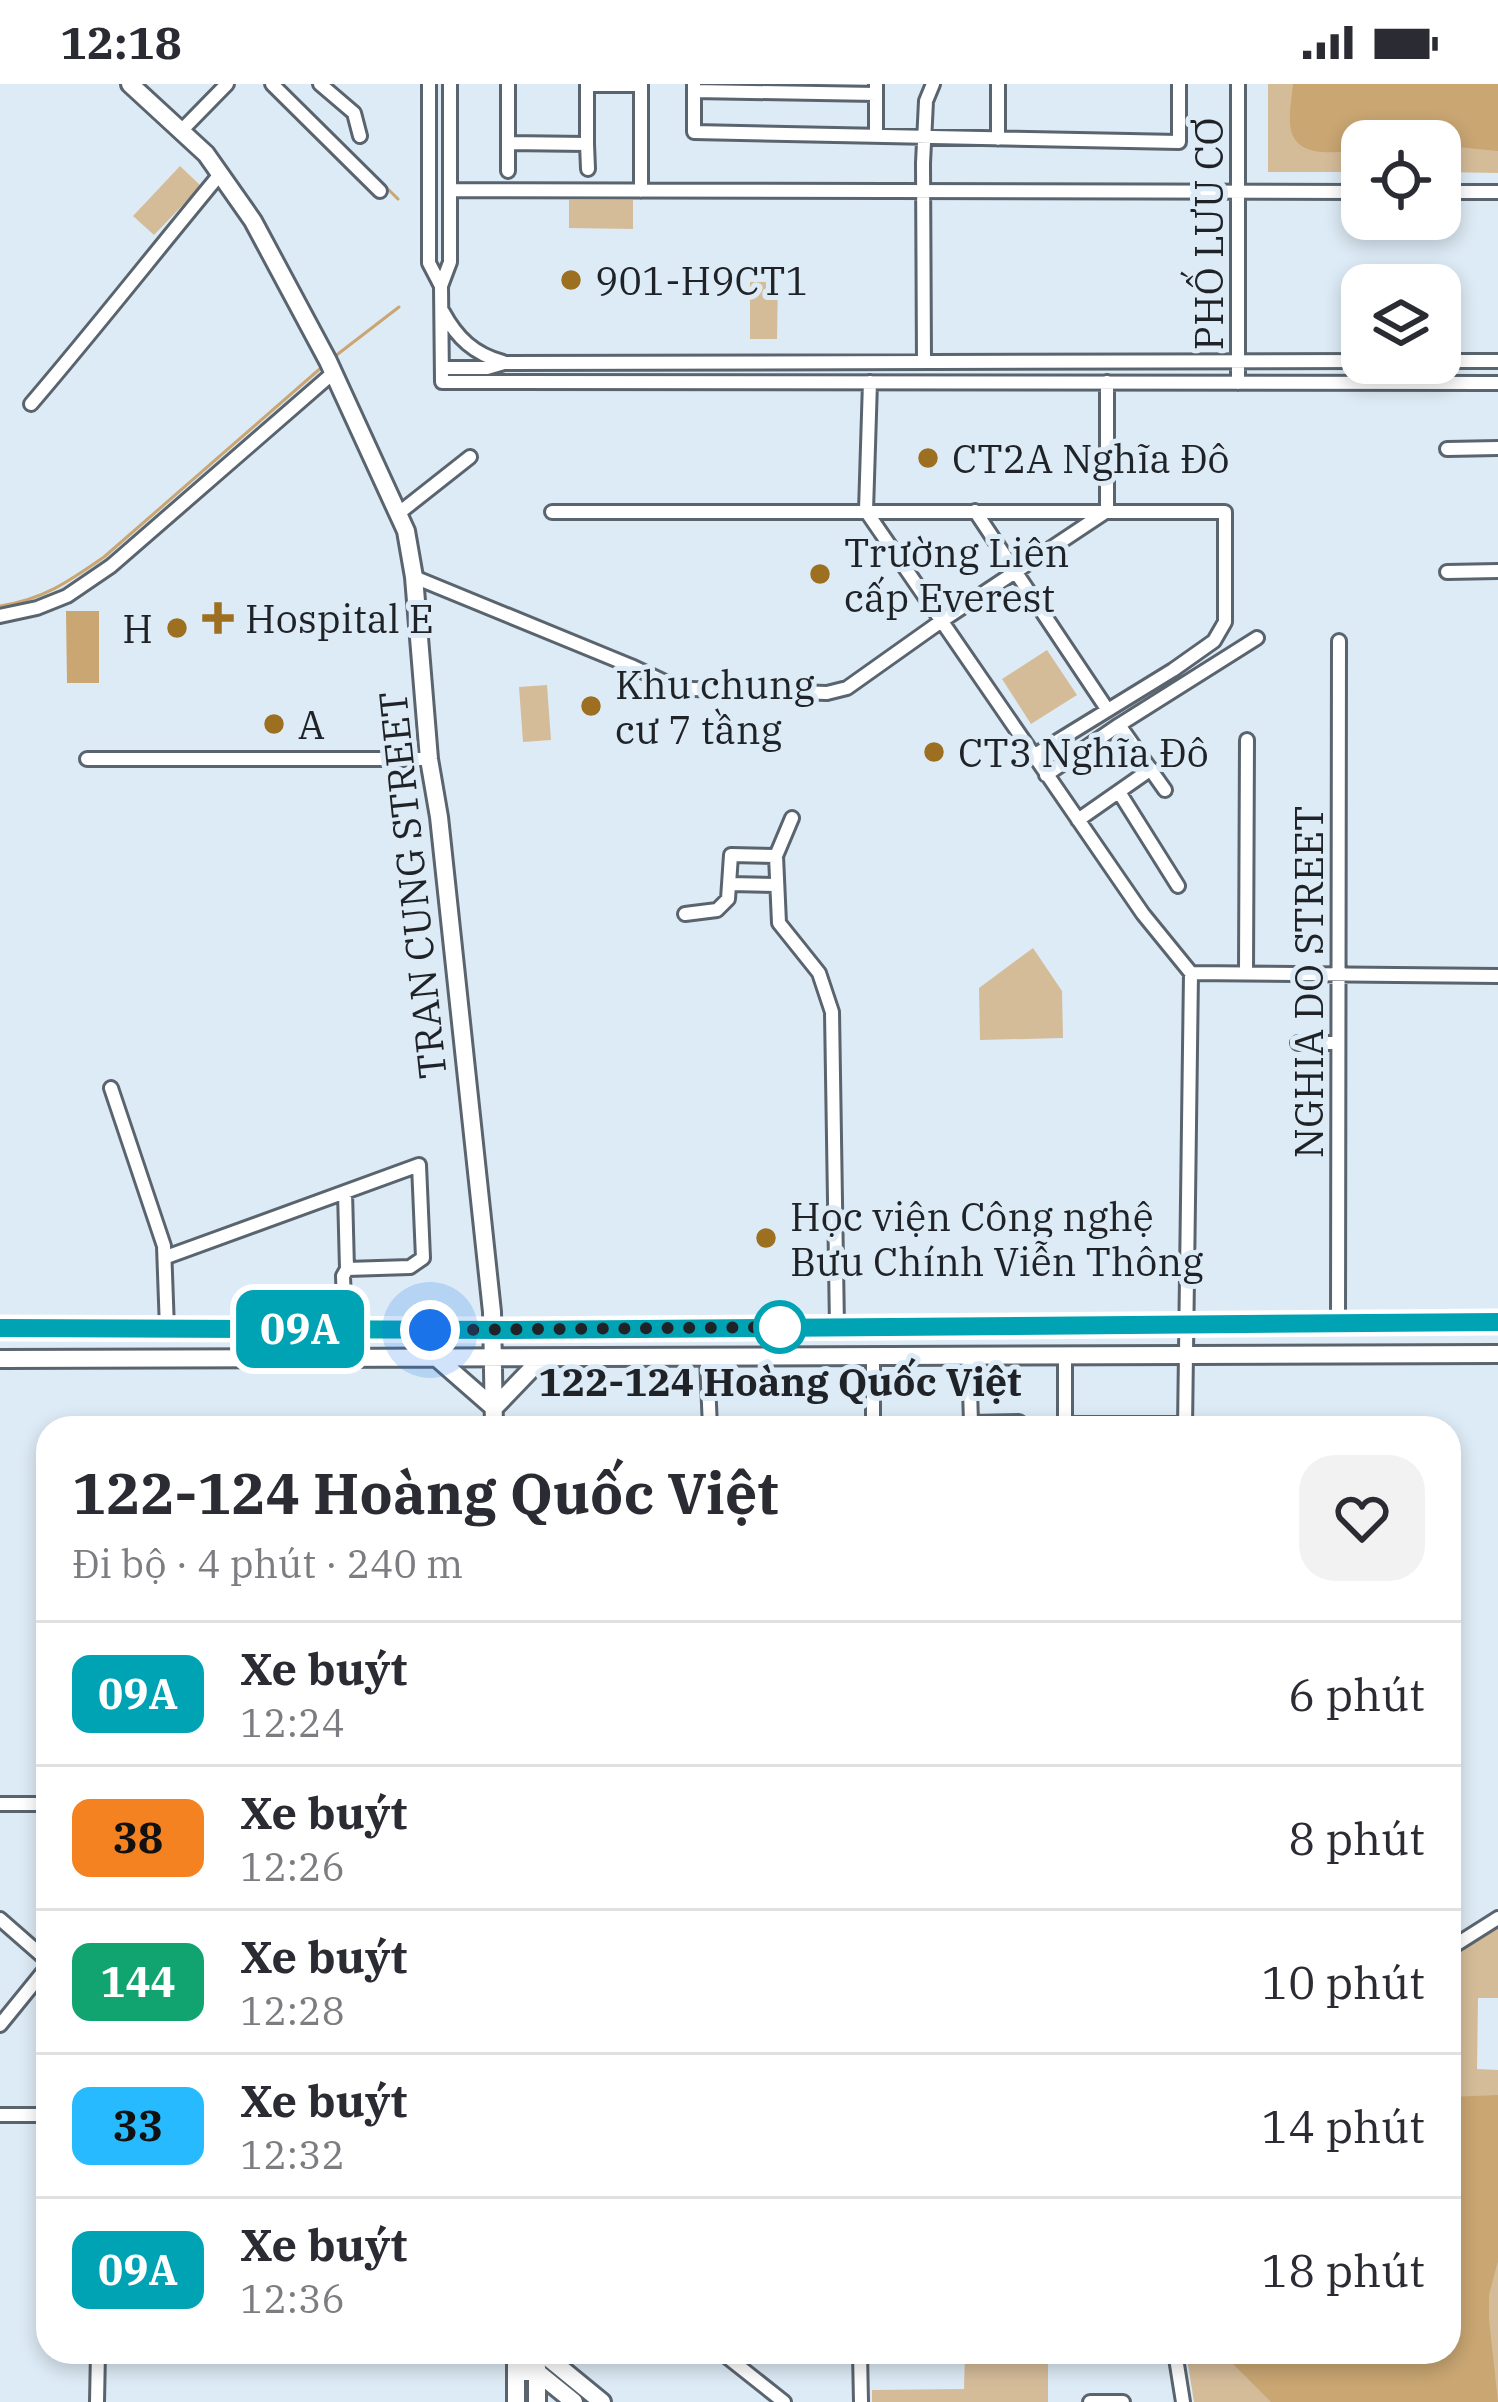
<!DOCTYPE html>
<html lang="vi">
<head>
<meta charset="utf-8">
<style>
	body { margin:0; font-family:"IBM Plex Serif",serif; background:#f2f2f3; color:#2b2b33; height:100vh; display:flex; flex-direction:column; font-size:45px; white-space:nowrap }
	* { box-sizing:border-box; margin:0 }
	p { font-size:39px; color:#7c7c81 }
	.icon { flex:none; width:66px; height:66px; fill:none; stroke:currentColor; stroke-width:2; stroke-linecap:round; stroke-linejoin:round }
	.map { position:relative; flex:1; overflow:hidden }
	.drawer { position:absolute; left:36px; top:1332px; width:1425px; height:948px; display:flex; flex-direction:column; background:#fff; border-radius:36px; box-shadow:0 6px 18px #0003 }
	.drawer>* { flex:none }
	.badge { padding:0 24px; border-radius:18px; font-size:42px; line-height:78px }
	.buttons { position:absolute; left:1341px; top:36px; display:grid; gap:24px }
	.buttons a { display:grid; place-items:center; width:120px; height:120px; border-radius:24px; background:#fff; box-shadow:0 6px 18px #0003; font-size:60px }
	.you { position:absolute; width:60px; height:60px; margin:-30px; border:9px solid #fff; border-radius:50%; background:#1a73e8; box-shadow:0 0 0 18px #1a73e833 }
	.map>.badge { position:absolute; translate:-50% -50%; box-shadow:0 0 0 6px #fff }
	.round { display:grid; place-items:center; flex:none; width:126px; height:126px; border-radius:36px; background:#f2f2f3 }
	.summary { display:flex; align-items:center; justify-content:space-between; height:204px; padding:0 36px }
	h1 { font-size:57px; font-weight:700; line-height:90px }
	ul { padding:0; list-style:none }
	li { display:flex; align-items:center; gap:36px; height:144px; padding:0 36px; border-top:3px solid #e1e1e2 }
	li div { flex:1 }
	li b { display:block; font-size:45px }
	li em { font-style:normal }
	li .badge { min-width:132px; font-weight:700; text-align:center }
	.status { display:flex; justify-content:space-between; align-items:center; height:84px; padding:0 60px; background:#fff; direction:ltr }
	.status svg { height:33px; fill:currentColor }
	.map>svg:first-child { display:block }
	.green { fill:#d5bc99 }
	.water { fill:#c9a672 }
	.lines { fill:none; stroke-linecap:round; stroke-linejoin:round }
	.stream { stroke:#c9a672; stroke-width:3 }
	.minor-casing { stroke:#59646e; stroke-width:18 }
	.major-casing { stroke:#59646e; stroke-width:22 }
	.minor { stroke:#fff; stroke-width:12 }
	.major { stroke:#fff; stroke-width:16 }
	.line-casing { stroke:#fff; stroke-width:27 }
	.line { stroke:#00a3b4; stroke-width:18 }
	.walk { stroke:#1f2328; stroke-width:12; stroke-dasharray:0 21.6 }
	.poi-dot { fill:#9d6f20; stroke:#ddebf6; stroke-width:4.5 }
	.stop-dot { fill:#fff; stroke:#00a3b4; stroke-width:6 }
	.labels { text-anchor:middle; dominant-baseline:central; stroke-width:10; stroke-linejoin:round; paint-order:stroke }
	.street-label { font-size:39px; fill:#1f2328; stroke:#ddebf6 }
	.poi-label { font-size:39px; fill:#1f2328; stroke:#ddebf6; text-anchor:start }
	.stop-label { font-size:39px; font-weight:bold; fill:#1f2328; stroke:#ddebf6 }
</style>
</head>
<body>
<div class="status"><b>12:18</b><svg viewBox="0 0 49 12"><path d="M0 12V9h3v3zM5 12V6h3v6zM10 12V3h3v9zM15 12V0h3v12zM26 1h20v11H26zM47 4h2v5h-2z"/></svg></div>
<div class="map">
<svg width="1498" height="2318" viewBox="0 0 1498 2318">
	<rect width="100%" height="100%" fill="#ddebf6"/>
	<path class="green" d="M1268,0H1498V89L1440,88V57H1362V88H1268Z
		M180,82L201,102L154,151L133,132Z
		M569,116H633V145L569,144Z
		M750,198H778L777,255H750Z
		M1047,566L1077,611L1031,640L1002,595Z
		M547,601L551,656L523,658L519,603Z
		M1033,864L1062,907L1063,954L980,956L979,904Z
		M1498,1843V1914H1478L1477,1985L1498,1986V2318H1194L1186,2268H1449V1875Z
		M965,2268H1048V2318H872V2306L964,2305Z"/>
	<path class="water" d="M1293,0H1498V67L1447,62L1440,60V57H1433L1428,52H1420L1412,57H1362V66C1337,68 1292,77 1290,39C1289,27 1292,13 1293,0Z
		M66,527H99V599H67Z
		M1498,2011V2177L1489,2211V2235L1498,2318H1271L1234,2281L1226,2268H1449V2013Z"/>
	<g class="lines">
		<path class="stream" d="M282,0L398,115
			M334,273L399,223
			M0,522C44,515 68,498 104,473L322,283"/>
		<defs>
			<path id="minor" d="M272,0L380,107
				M320,0L354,29L360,52
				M429,0V179L441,202
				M450,0V178L441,202L442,298L1498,299
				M508,0V59L587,60V0
				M694,0V48L1179,58V0
				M876,0V51
				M998,0V55
				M587,1H641
				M694,7L876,10
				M181,47L227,0
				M587,60L588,85
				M508,87V59
				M451,106L1362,108
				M641,107V0
				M1440,108H1498
				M443,228C457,254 474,270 503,278
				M1440,277H1498
				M924,278L923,79L926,17L933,0
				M442,284H487L504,279L1362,277
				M870,298L866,427L1143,830L1191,889L1185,1344
				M1238,299V0
				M31,320C96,244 157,166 221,89
				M1447,365L1498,364
				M975,427L1107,625
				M552,428H1225V538L1214,557L1173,586L1033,672
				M399,429L470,373
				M1447,488L1498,487
				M414,493L631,582L669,600
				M0,532L37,524L67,512L111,482L333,289
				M692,605L827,609L847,604L940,538L1107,427V298
				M87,675H429
				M1046,691L1119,641
				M1165,706L1119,641L1257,554
				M1119,708L1178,802
				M792,734L776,772L779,839L819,889L832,928L837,1243
				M1078,736L1151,685
				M731,800L777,801
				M685,830L717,826L728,815L731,771L776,772
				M1191,889L1498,892
				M1246,889L1247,656
				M1298,959H1338
				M111,1004L164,1162L167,1245
				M169,1172L419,1081L423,1174L410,1183L347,1185
				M1338,1239L1339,557
				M345,1245L343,1192L347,1185L345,1108
				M969,1272L971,1339
				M873,1273V1344
				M707,1274L710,1344
				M1065,1340H1185
				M967,1342L971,1339L1019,1338V1344
				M1065,1343V1272
				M0,1720H48
				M0,1835L48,1877
				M1449,1865L1498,1834
				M0,1941L48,1882
				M0,2031H48
				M721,2268L784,2318
				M860,2268L861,2318
				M1175,2268L1183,2318
				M97,2318L98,2268
				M1090,2318H1123"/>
			<path id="major" d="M130,0L206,70L253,137L328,277L406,447L414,493L429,675L439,733L492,1228L494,1344
				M0,1244L493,1246L1498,1238
				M0,1275L1498,1270
				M438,1275L494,1324
				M494,1324L542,1274
				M516,2268V2318
				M541,2268L602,2318
				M537,2283V2318
				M516,2288H537L574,2318"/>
		</defs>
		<use href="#minor" class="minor-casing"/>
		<use href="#major" class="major-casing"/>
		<use href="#minor" class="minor"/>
		<use href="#major" class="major"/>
	</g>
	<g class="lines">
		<defs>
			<path id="line" d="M0,1244L509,1246L1498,1238"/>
		</defs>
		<use href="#line" class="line-casing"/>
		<use href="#line" class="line"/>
		<path class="walk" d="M430,1246L791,1243H780"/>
	</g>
	<g class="poi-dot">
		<circle cx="571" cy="196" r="12"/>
		<circle cx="928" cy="374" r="12"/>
		<circle cx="820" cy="490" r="12"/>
		<path d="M212 516h12v12h12v12h-12v12h-12v-12h-12v-12h12z"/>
		<circle cx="177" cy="544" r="12"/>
		<circle cx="591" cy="622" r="12"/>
		<circle cx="274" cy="640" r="12"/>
		<circle cx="934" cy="668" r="12"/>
		<circle cx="766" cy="1154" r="12"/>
	</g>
	<circle class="stop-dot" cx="780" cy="1243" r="24"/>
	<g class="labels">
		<g class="street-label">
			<text transform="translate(1208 150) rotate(-90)">PHỐ LƯU CƠ</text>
			<text transform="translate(412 801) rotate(-96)">TRAN CUNG STREET</text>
			<text transform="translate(1308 898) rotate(-90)">NGHIA DO STREET</text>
		</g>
		<g class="poi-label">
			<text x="595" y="196">901-H9CT1</text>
			<text x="952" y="374">CT2A Nghĩa Đô</text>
			<text x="844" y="468">Trường Liên<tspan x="844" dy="45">cấp Everest</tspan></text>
			<text x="245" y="534">Hospital E</text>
			<text x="153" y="544" text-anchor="end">H</text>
			<text x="615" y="600">Khu chung<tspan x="615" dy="45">cư 7 tầng</tspan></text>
			<text x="298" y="640">A</text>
			<text x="958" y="668">CT3 Nghĩa Đô</text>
			<text x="790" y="1132">Học viện Công nghệ<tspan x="790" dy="45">Bưu Chính Viễn Thông</tspan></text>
		</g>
		<g class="stop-label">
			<text x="780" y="1297">122-124 Hoàng Quốc Việt</text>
		</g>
	</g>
</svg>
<div class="buttons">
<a><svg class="icon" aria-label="locate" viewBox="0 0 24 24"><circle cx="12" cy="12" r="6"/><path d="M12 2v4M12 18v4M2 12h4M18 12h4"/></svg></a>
<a><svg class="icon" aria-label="layers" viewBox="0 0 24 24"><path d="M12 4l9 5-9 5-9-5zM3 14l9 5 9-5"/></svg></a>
</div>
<div class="you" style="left:430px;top:1246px"></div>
<b class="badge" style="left:300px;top:1245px;background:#00a3b4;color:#fff">09A</b>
<section class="drawer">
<div class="summary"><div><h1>122-124 Hoàng Quốc Việt</h1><p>Đi bộ · 4 phút · 240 m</p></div><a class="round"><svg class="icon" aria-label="heart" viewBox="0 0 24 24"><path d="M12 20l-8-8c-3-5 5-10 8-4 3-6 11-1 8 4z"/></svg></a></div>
<ul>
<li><span class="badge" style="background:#00a3b4;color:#fff">09A</span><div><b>Xe buýt</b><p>12:24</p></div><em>6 phút</em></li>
<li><span class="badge" style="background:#f58220;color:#111">38</span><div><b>Xe buýt</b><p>12:26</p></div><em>8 phút</em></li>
<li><span class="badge" style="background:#11a471;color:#fff">144</span><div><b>Xe buýt</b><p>12:28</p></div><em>10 phút</em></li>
<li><span class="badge" style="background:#27baff;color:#111">33</span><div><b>Xe buýt</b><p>12:32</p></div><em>14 phút</em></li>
<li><span class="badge" style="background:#00a3b4;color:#fff">09A</span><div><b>Xe buýt</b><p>12:36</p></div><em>18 phút</em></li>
</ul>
</section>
</div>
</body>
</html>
